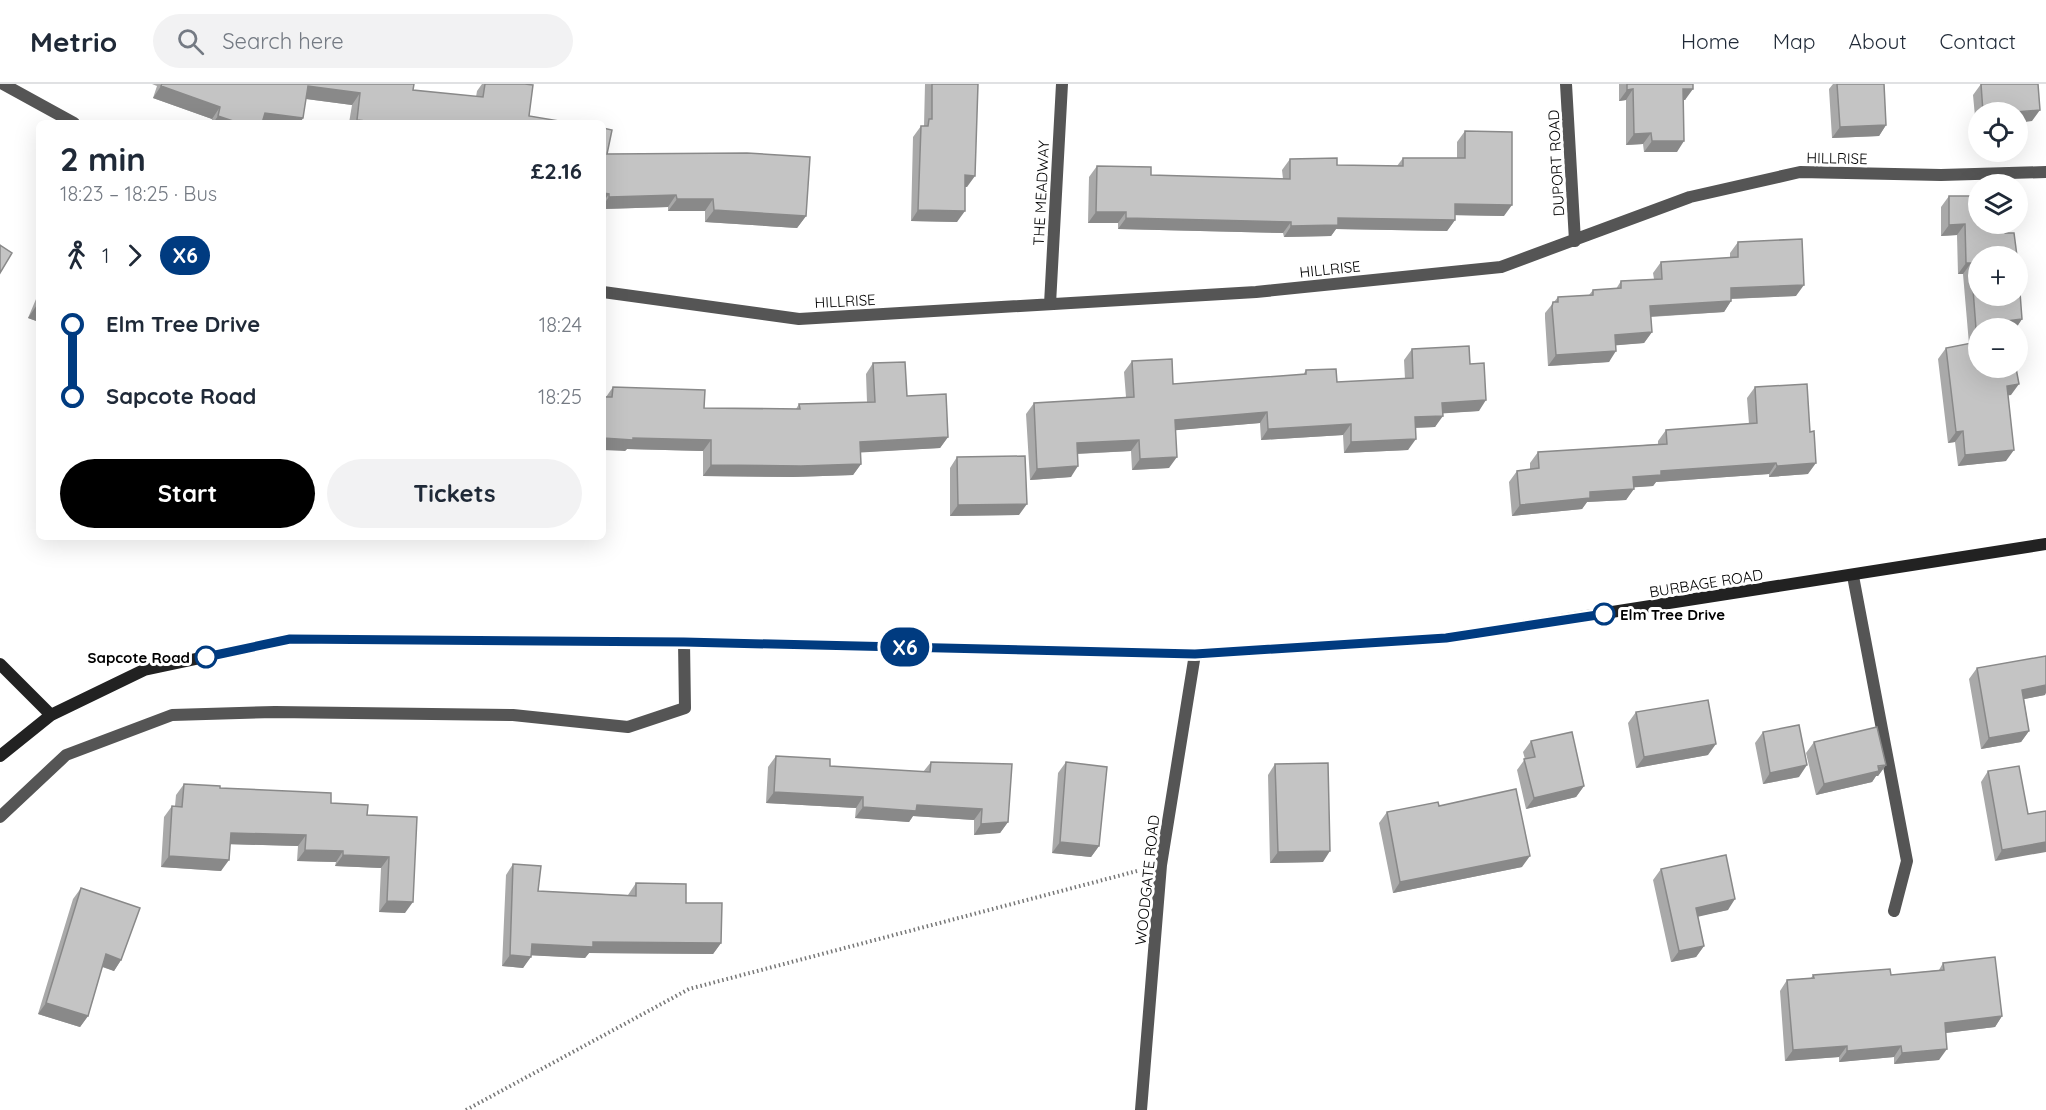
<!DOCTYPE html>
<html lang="en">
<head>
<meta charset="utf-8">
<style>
	body { margin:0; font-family:Quicksand,sans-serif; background:#f2f2f3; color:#1f2937; height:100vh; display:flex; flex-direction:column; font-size:22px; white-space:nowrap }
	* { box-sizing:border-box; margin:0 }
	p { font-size:20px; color:#747a83 }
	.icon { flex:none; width:33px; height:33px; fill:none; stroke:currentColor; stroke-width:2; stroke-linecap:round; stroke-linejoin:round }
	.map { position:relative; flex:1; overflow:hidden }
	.panel { position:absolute; left:36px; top:36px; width:570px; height:420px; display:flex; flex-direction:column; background:#fff; border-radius:9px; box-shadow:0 6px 24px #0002 }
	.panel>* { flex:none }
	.badge { padding:0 12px; border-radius:20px; font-size:21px; line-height:39px }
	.controls { position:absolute; left:1968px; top:18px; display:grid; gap:12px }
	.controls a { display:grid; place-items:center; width:60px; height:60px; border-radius:50%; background:#fff; box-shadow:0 6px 24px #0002; font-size:30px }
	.map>.badge { position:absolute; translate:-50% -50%; box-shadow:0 0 0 3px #fff }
	.legs { display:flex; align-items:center; gap:9px; height:66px; padding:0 24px; font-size:20px }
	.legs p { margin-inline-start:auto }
	.headline { display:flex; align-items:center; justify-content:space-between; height:102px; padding:0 24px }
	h1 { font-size:33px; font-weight:700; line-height:45px }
	.cta { display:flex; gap:12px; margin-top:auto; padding:12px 24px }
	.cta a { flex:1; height:69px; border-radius:36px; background:#000; color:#fff; font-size:24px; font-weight:700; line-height:69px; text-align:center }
	.cta a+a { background:#f2f2f3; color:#1f2937 }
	ul { padding:0 24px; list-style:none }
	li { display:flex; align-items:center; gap:21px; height:72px; font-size:22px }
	li i { display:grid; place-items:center; width:9px; height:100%; margin:0 8px; background:currentColor }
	li i::after { content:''; width:15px; height:15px; margin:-8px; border:4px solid; border-radius:50%; background:#fff }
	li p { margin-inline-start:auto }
	li:first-child i { background:linear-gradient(#0000 50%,currentColor 0) }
	li:last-child i { background:linear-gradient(currentColor 50%,#0000 0) }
	header { display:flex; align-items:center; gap:36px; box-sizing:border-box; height:84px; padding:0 30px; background:#fff; border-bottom:2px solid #e0e1e3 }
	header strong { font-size:28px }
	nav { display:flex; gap:33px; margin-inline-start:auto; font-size:21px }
	.search { width:420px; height:54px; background:#f2f2f3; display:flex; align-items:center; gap:15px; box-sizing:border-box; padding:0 21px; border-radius:33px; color:#747a83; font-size:22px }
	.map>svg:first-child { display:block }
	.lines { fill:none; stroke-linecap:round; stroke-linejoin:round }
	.path { stroke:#777; stroke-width:4; stroke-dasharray:1.5 3; stroke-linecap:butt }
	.service { stroke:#555; stroke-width:12 }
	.minor { stroke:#555; stroke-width:12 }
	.secondary { stroke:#222; stroke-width:12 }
	.wall { fill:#a9a9a9 }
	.shaded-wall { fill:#898989 }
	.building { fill:#c4c4c4; stroke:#898989; stroke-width:1.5 }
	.line-1-casing { stroke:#fff; stroke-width:14 }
	.line-1 { stroke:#003b80; stroke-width:9 }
	.stop-1-dot { fill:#fff; stroke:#003b80; stroke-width:3 }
	.labels { text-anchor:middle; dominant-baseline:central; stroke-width:6; stroke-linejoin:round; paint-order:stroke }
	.street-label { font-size:15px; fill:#000; stroke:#fff }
	.stop-label { font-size:15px; font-weight:bold; fill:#000; stroke:#fff; text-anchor:start }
</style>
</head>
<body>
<header>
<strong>Metrio</strong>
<div class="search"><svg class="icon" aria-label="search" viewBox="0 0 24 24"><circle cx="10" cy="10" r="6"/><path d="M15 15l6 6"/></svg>Search here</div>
<nav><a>Home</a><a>Map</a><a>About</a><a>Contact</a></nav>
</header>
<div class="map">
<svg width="2046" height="1026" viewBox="0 0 2046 1026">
	<rect width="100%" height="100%" fill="#fff"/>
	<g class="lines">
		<path class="path" d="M466,1026L689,905L1137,787"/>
		<path class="service" d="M1853,492L1907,777L1894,827"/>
		<path class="minor" d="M3,0L74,39
			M1566,0L1575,157
			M603,208L799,235L1256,208L1501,183L1690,113L1800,88L1941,91L2046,88
			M1050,220L1062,0
			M0,733L66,671L172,631L275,628L513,631L628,643L685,624L684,558
			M1141,1026L1161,781L1195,570"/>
		<path class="secondary" d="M0,580L51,631
			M0,672L51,631L144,586L290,555L684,558L1195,570L1446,554L2046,460"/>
	</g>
	<path class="wall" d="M152,0H414L413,6L476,13L477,7L482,0H525L529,32L571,39H349L352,21L306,15L303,34L300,39H211L212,35L153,14L157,2Z
		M925,0H978L967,103H965L957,138L911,137L913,53L921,42H924Z
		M1619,0H1693L1685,16H1684L1677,68H1644L1643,60L1626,61V16L1619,17Z
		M1833,0H1884L1886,41L1879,52L1832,54L1829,5Z
		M1981,0L2032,37L2018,28H1978V42L1976,43L1973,11Z
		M603,44L607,70L806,132L797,144L705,138V127H668V123L603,125Z
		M1465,47L1504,132L1455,131V136L1447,147L1336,145L1331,152L1284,153L1283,149L1118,145V139H1088L1089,93L1097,82L1151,91L1283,95L1282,86L1290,75L1337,81L1397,82L1403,74H1457V58Z
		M1949,112L2005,149L2022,235L2016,244H1978L2011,311H2008L2006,377L1958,382L1955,358L1948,359L1938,275L1946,264L1969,260L1963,190H1958L1957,151L1941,152V123Z
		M1738,158L1796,212L1731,215V217L1724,228L1651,233L1652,248L1644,259L1616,261L1609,278L1548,282L1545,234V229L1558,213L1589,211L1593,206L1616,205L1621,197L1654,195L1653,189L1661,178L1730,174V169Z
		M39,208V238L28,234Z
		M1412,265L1470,280L1479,327L1443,329L1435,343L1415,344L1408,366L1344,369L1343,351L1261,356L1260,339L1175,346L1169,384L1132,386L1131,367L1078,370L1071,393L1030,396L1026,330L1034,319L1126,313L1124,288L1132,277L1173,300L1303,291L1306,286L1337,298L1405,295L1404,276Z
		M873,279L948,353L940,364L860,368L861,380L853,391L793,393L703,392V367L627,365L625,367L606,313L613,303L704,324L796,325L799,320L867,318L866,290Z
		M1755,303L1808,390L1769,393V390L1656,398L1653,402L1634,403L1626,416L1587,418L1582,425L1512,432L1509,398L1517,387L1530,385V379L1538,368L1658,360V357L1666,346L1749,340L1747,314Z
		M957,373L1019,431L950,432V384Z
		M1977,584L2045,611L2024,615L2029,647L2021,658L1981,665L1969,595Z
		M1636,628L1708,671L1636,684L1628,639Z
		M1763,648L1799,693L1763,700L1755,659Z
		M1531,657L1584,702L1576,713L1526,725L1517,686L1525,675L1523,668Z
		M1814,658L1886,681L1878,692H1876L1872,698L1816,711L1806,669Z
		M776,672L830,682L923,688L931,678L1008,738L1000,749L974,751V736L913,732L909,738L855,734L856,724L766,719L768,683Z
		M1066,678L1099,762L1091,773L1052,769L1058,689Z
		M1275,680L1323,778L1270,779L1268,691Z
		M1988,687L2028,730L1995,777L1981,698Z
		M184,700L331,719L367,731L417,733L405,829L379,828L381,784L335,782L336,778L297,777L298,762L230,760L221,787L161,783L164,733L172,722H175L176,711Z
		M1439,722L1522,783L1393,809L1379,739L1387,728Z
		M513,780L538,807L628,811L636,799L686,819L721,859L713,870L589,869L585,874L531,871L523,884L502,882L506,791Z
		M1661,785L1728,826L1698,832L1704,862L1696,873L1671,878L1653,796Z
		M81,804L121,876L114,887L102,883L88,932L80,943L38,930L73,815Z
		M1943,879L2002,932L1995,943L1946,949L1939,976L1894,980V973L1839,978V973L1785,977L1780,907L1787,896L1811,894L1813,891H1891L1939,886Z"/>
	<path class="shaded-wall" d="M161,2L220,23L212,35L153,14Z
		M308,2L360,9L352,21L299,14Z
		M1633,5L1626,16L1619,17L1627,6Z
		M1683,5H1693L1685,16H1676Z
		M2040,26L2032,37L2018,39V28Z
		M265,29L303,34L300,39H258Z
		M218,32L239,39H213Z
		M357,36L384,39H354Z
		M1886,41L1879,52L1832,54L1840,43Z
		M1651,49L1643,60L1626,61L1634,50Z
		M1652,57H1684L1677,68H1644Z
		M965,91L975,92L967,103L958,102Z
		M603,109L609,110L603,118Z
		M676,111L668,123L603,125V121L609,113Z
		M677,115H713L705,127H668Z
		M1455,120L1512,121L1504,132L1447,131Z
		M714,126L806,132L797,144L705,138Z
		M918,126L965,127L957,138L911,137Z
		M1096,128H1126L1118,139H1088Z
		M1126,134L1291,138L1283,149L1118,145Z
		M1338,134L1455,136L1447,147L1336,145L1331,152L1284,153L1291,142Z
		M1965,140L1957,151L1941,152L1949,141Z
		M1966,179H1971L1963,190H1958Z
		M1804,201L1796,212L1723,215L1731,204Z
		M1731,217L1724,228L1643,233L1650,222Z
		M39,218V238L28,234Z
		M2022,235L2016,244H2001L2007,237Z
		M1652,248L1644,259L1608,262L1615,251Z
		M1616,267L1609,278L1548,282L1556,271Z
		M2019,300L2011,311L1999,313L2007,302Z
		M1486,316L1479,327L1434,330L1442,319Z
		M1267,328L1260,339L1167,347L1175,336Z
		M1443,332L1435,343L1407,344L1415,333Z
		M1351,340L1343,351L1261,356L1268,345Z
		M1963,347L1955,358L1948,359L1956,348Z
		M948,353L940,364L852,369L860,358Z
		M603,354H633L711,356L703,367L627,365L625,367L603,366Z
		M1416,355L1408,366L1344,369L1351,358Z
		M1139,356L1131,367L1070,370L1077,359Z
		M2014,366L2006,377L1958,382L1965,371Z
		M1177,373L1169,384L1132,386L1140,375Z
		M1776,379L1769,390L1656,398L1653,402L1625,404L1633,393L1661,387Z
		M1816,379L1808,390L1769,393L1777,382Z
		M861,380L853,391L793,393L703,392L711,381Z
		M1078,382L1071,393L1030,396L1037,385Z
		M1634,405L1626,416L1587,418L1582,425L1512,432L1520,421L1590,408Z
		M1027,420L1019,431L950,432L958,421Z
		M2046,601V609L2045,611L2014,617L2022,606Z
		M2029,647L2021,658L1981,665L1989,654Z
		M1716,660L1708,671L1636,684L1644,673Z
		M1807,681L1799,693L1763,700L1770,689Z
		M1886,681L1878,692H1876L1872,698L1816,711L1824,700Z
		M1584,702L1576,713L1526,725L1534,714Z
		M774,708L863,713L856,724L766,719Z
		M917,721L982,725L974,736L913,732L909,738L855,734L863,723Z
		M1008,738L1000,749L974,751L981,740Z
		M231,749L306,751L298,762L223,760Z
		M1060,758L1099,762L1091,773L1052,769Z
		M2046,758V768L1995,777L2002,766Z
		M305,766L343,767L336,778L297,777Z
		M1330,767L1323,778L1270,779L1278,768Z
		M343,771L389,773L381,784L335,782Z
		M169,772L229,776L221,787L161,783Z
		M1530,772L1522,783L1393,809L1400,798Z
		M1735,815L1728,826L1688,835L1696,824Z
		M387,817L413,818L405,829L379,828Z
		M593,858L721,859L713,870L589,869L585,874L524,871L532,860Z
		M1704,862L1696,873L1671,878L1679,867Z
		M106,870L121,876L114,887L98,881Z
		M510,871L531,873L523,884L502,882Z
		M46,919L88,932L80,943L38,930Z
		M2002,932L1995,943L1937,950L1945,939Z
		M1847,962L1839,973L1785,977L1793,966Z
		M1901,962L1894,973L1839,978L1847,967Z
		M1947,965L1939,976L1894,980L1902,969Z"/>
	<path class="building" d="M162,0H414L413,6L483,13L485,0H525L533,1L529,32L571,39H384L357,36L360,9L308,2L303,34L265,29L262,39H239L218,32L220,23L161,2Z
		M932,0H978L975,92L965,91V127L918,126L921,42H928L929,35H932Z
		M1627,0H1693V5H1683L1684,57H1652L1651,49L1634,50L1633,5L1627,6Z
		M1837,0H1884L1886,41L1840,43Z
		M1981,0H2038L2040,26L2015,28H1983Z
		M603,44L612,46L607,70L747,69L810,73L806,132L714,126L713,115H677L676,111L609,113V110L603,109Z
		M1465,47L1512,48V121L1455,120V136L1338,134V141L1291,142V138L1126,134V128H1096L1097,82L1151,83V91L1290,95V75L1337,74V81L1403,82V74H1465Z
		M1949,112H1978V140H2005V149H2014L2017,172H1978V212H2018V182L2022,235L2007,237L2008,244H1978V284H2016L2019,300L2007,302L2014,366L1965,371L1963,347L1956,348L1946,264L1977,258L1971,179H1966L1965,140L1949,141Z
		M1802,155L1804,201L1731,204V217L1650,222L1652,248L1615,251L1616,267L1556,271L1552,223L1553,218H1558V213L1593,211V206L1621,204V197L1662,195L1661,178L1738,173V158Z
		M0,161L12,169L0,189Z
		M1469,262L1470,280L1484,279L1486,316L1442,319L1443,332L1415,333L1416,355L1351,358V340L1268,345L1267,328L1175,336L1177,373L1140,375L1139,356L1077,359L1078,382L1037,385L1034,319L1134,313L1132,277L1172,275L1173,300L1306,290V286L1336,285L1337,298L1413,294L1412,265Z
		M905,278L907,312L946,310L948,353L860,358L861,380L801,382L711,381V356L633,354V356L603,354V313H612L613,303L705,306L704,324L800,325L799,320L875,318L873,279Z
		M1807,300L1810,348L1814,347L1816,379L1777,382L1776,379L1661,387V391L1633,393L1634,405L1590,408V414L1520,421L1517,387L1539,384L1538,368L1667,360L1666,346L1757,339L1755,303Z
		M1025,372L1027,420L958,421L957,373Z
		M2046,572V601L2022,606L2029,647L1989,654L1977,584Z
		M1708,616L1716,660L1644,673L1636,628Z
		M1799,641L1807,681L1770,689L1763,648Z
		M1877,643L1886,681L1878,682L1879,687L1824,700L1814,658Z
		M1572,648L1584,702L1534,714L1524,675L1535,673L1531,657Z
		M776,672L830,675V682L930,688L931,678L1012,680L1008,738L981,740L982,725L917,721L916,727L863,723V713L774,708Z
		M1066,678L1107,683L1099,762L1060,758Z
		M1328,679L1330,767L1278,768L1275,680Z
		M2019,682L2028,730L2046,727V758L2002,766L1988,687Z
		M184,700L220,702V704L331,709V719L368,721L367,731L417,733L413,818L387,817L389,773L343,771V767L305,766L306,751L231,749L229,776L169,772L172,722L182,723Z
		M1516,705L1530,772L1400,798L1387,728L1438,718L1439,722Z
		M1726,771L1735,815L1696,824L1704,862L1679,867L1661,785Z
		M513,780L541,782L538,807L636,812V799L686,800V819H722L721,859L593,858V863L532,860L531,873L510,871Z
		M81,804L140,824L121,876L106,870L88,932L46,919Z
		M1995,873L2002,932L1945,939L1947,965L1902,969L1901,962L1847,967V962L1793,966L1787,896L1814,894L1813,891L1890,885L1891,891L1944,886L1943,879Z"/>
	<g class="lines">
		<defs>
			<path id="line-1" d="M206,573L290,555L684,558L1195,570L1446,554L1604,530"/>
		</defs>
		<use href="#line-1" class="line-1-casing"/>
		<use href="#line-1" class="line-1"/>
	</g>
	<g class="stop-1-dot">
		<circle cx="1604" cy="530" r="10"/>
		<circle cx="206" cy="573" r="10"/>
	</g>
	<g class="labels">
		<g class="street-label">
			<text transform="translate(1837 74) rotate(1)">HILLRISE</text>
			<text transform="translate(1556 79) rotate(-93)">DUPORT ROAD</text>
			<text transform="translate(1041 109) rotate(-87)">THE MEADWAY</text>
			<text transform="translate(1330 185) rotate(-6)">HILLRISE</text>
			<text transform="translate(845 217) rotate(-3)">HILLRISE</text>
			<text transform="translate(1706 499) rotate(-9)">BURBAGE ROAD</text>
			<text transform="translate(1147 796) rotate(-84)">WOODGATE ROAD</text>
		</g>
		<g class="stop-label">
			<text x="1620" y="530">Elm Tree Drive</text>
			<text x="190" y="573" text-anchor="end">Sapcote Road</text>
		</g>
	</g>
</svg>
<div class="controls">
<a><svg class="icon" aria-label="locate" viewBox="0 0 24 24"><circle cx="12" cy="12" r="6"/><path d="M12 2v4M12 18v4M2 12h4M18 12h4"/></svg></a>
<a><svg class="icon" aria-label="layers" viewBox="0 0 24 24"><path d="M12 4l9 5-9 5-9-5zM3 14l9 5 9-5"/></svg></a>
<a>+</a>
<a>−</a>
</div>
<b class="badge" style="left:905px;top:563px;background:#003b80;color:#fff">X6</b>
<section class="panel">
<div class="headline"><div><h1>2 min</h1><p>18:23 – 18:25 · Bus</p></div><b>£2.16</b></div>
<div class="legs"><svg class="icon" aria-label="walk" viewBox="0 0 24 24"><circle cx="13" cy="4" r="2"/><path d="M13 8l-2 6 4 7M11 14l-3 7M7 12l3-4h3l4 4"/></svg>1<svg class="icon" aria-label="forward" viewBox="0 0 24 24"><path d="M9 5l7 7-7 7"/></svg><b class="badge" style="background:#003b80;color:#fff">X6</b></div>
<ul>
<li><i style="color:#003b80"></i><b>Elm Tree Drive</b><p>18:24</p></li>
<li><i style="color:#003b80"></i><b>Sapcote Road</b><p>18:25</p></li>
</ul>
<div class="cta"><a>Start</a><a>Tickets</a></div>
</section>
</div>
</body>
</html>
